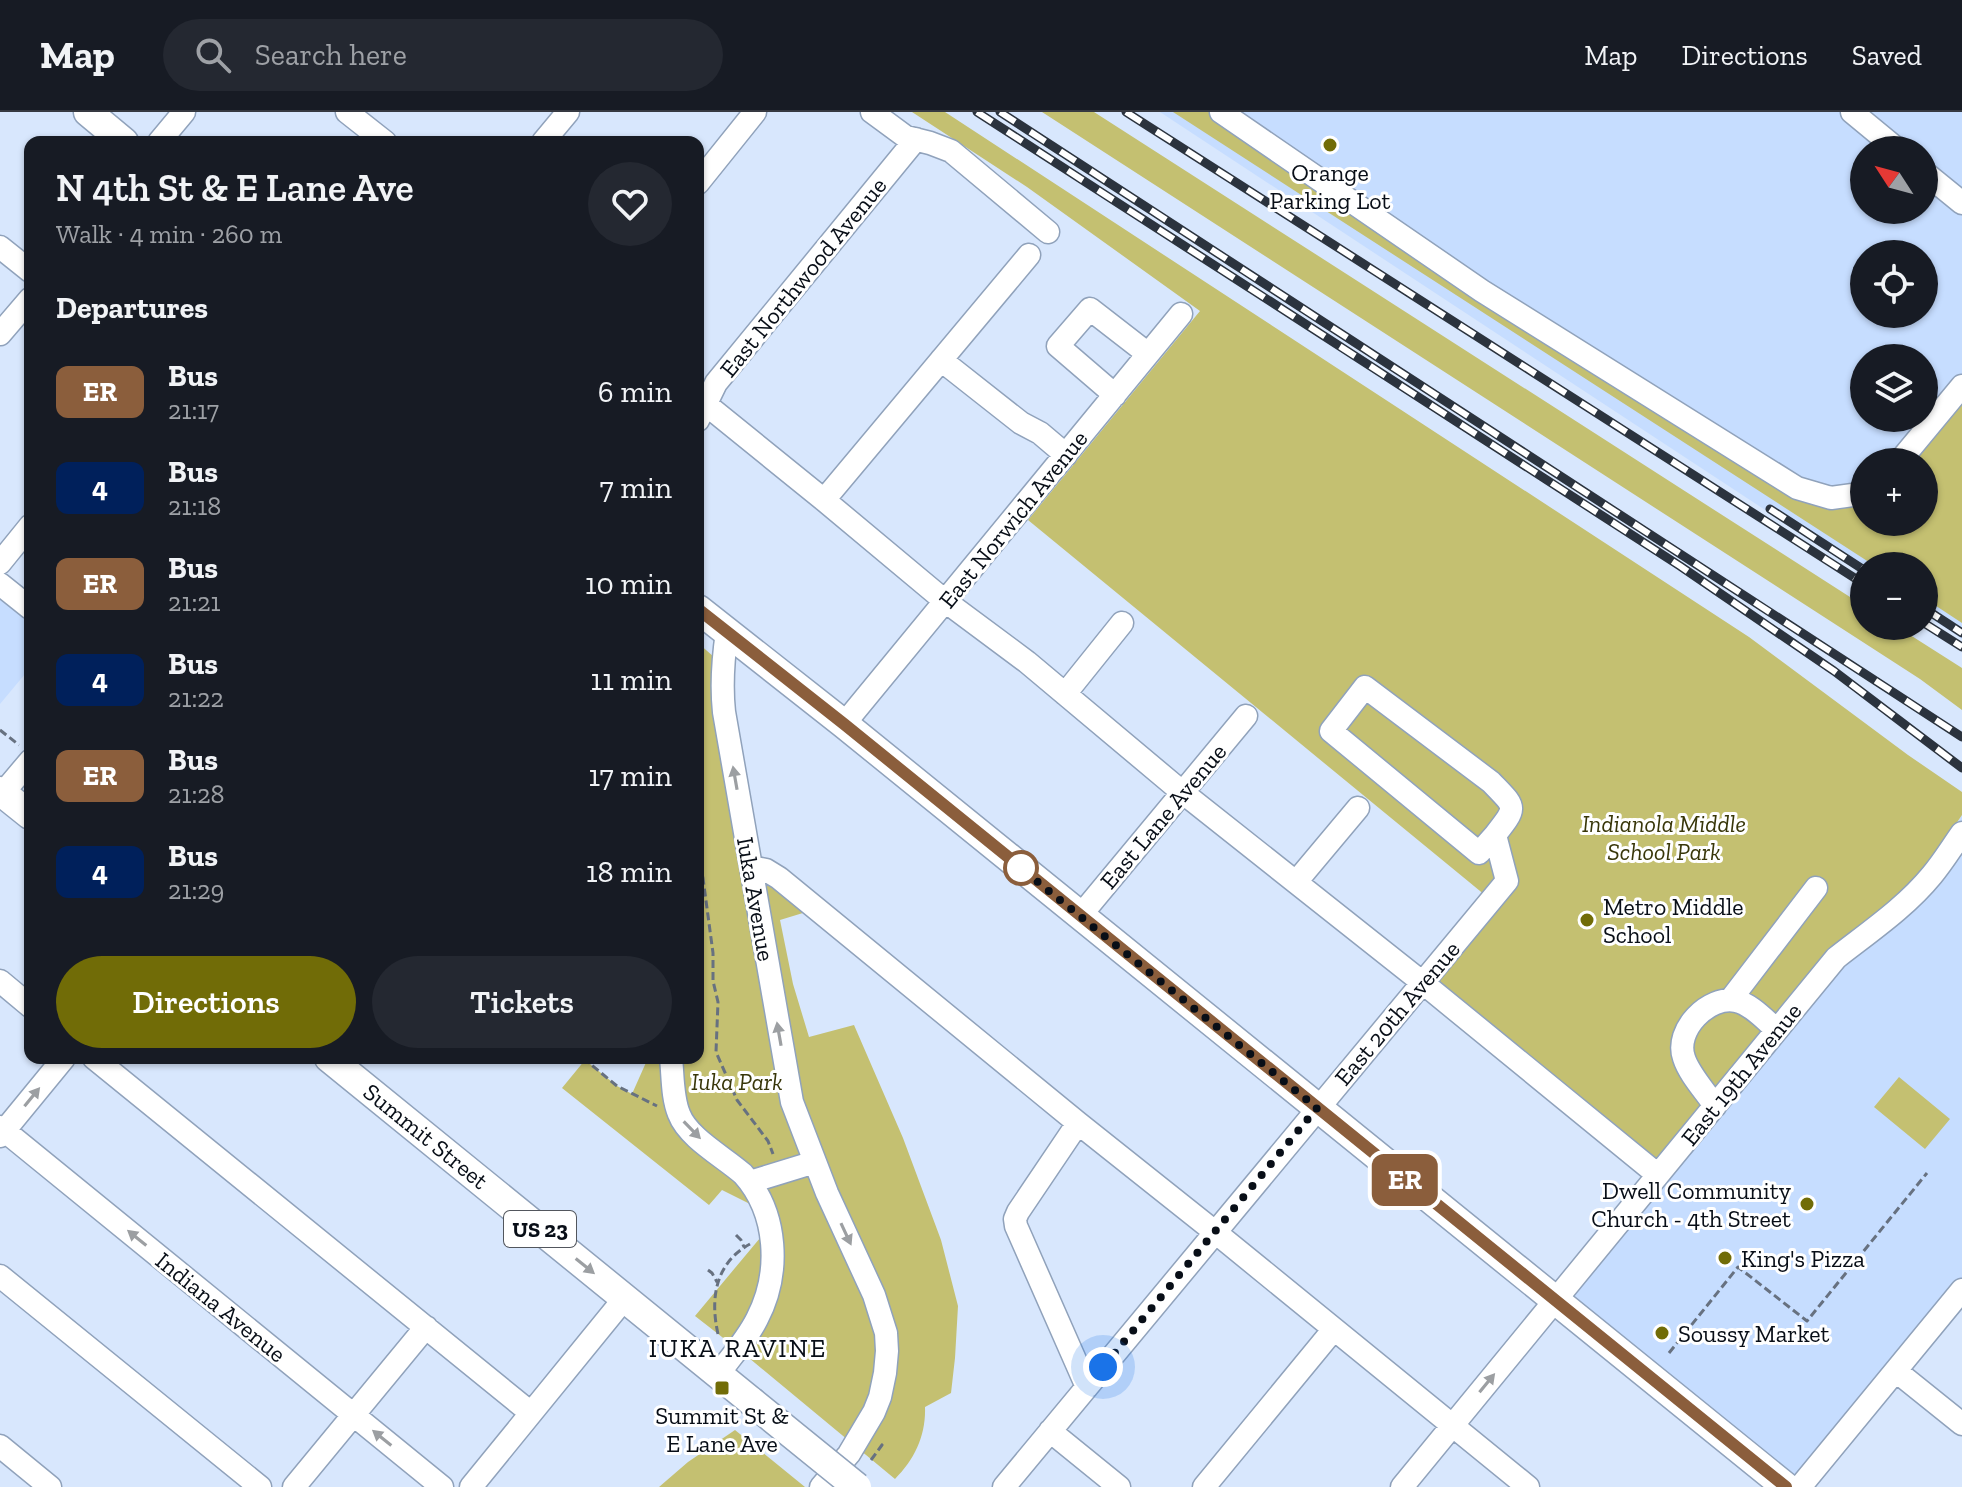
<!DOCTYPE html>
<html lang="en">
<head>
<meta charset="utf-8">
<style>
	body { margin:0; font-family:"Zilla Slab",serif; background:#242831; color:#f1f3f6; height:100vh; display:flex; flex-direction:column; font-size:30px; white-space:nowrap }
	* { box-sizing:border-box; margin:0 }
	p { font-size:26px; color:#9ea1a6 }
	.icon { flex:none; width:44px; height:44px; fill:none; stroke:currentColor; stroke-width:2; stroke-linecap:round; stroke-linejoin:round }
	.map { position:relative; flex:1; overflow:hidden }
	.side { position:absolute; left:24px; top:24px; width:680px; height:928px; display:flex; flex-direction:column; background:#171b24; border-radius:16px; box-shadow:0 2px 6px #0004 }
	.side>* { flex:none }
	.badge { padding:0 16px; border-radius:12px; font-size:28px; line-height:52px }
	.needle { width:52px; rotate:306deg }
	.buttons { position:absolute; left:1850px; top:24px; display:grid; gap:16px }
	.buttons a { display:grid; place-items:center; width:88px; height:88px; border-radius:50%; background:#171b24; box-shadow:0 2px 6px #0004; font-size:40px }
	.you { position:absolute; width:40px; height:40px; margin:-20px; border:6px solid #fff; border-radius:50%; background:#1a73e8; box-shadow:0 0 0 12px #1a73e833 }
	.map>.badge { position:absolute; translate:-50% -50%; box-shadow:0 0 0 4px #fff }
	h2 { padding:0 32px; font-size:30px; line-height:72px }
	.round { display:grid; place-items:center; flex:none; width:84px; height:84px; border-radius:42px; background:#242831 }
	.headline { display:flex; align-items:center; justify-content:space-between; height:136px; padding:0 32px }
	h1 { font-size:38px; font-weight:600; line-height:60px }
	.action { display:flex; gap:16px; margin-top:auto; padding:16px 32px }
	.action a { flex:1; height:92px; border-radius:48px; background:#716c07; color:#fff; font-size:32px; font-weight:600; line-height:92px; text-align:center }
	.action a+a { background:#242831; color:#f1f3f6 }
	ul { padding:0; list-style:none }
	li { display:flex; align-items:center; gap:24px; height:96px; padding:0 32px }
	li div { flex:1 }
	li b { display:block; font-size:30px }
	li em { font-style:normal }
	li .badge { min-width:88px; font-weight:700; text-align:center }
	header { display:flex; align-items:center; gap:48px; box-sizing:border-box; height:112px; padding:0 40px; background:#171b24; border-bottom:2px solid #363941 }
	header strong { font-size:38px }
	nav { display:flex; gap:44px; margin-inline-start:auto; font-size:28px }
	.search { width:560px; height:72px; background:#242831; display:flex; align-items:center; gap:20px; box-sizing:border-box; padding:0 28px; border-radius:44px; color:#9ea1a6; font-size:30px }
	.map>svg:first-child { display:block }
	.built { fill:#c6ddff; fill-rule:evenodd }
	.green { fill:#c4c071 }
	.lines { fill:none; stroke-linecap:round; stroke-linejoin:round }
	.minor-casing { stroke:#90a2bb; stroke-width:25 }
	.major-casing { stroke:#90a2bb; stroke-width:31 }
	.path { stroke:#677180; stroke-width:3; stroke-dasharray:8 4; stroke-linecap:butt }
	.minor { stroke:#fff; stroke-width:22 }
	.major { stroke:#fff; stroke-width:28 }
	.rail-casing { stroke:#2b333e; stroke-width:9 }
	.rail { stroke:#fff; stroke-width:6; stroke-dasharray:18; stroke-linecap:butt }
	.major-bridge-casing { stroke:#90a2bb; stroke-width:31; stroke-linecap:butt }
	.major-bridge { stroke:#fff; stroke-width:28 }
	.oneway { fill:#9c9fa2 }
	.line-casing { stroke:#fff; stroke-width:18 }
	.line { stroke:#8b5e3c; stroke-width:12 }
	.walk { stroke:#080e17; stroke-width:8; stroke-dasharray:0 14.4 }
	.poi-dot { fill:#716c07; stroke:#fff; stroke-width:3 }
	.stop-dot { fill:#fff; stroke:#8b5e3c; stroke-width:4 }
	.labels { text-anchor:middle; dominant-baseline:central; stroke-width:6; stroke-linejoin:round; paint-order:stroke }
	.shield { fill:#fff; stroke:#52565d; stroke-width:2 }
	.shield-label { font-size:22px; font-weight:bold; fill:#080e17 }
	.poi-label { font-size:24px; fill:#080e17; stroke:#fff; text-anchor:start }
	.street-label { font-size:24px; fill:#080e17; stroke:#fff }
	.park-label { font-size:24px; font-style:italic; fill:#383609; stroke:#fff }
	.neighbourhood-label { font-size:26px; letter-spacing:2px; fill:#080e17; stroke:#fff }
</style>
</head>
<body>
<header>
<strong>Map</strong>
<div class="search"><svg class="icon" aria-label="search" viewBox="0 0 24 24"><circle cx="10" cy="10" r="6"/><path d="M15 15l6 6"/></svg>Search here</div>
<nav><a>Map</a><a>Directions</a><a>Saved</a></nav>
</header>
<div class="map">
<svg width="1962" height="1375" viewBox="0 0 1962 1375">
	<rect width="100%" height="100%" fill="#d8e7fd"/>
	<path class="built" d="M1160,0H1962V527L1924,502V454H1864V463ZM1864,38H1924V98H1864ZM1864,142H1924V202H1864ZM1864,246H1924V306H1864ZM1864,350H1924V410H1864Z
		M0,472L30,496V556L0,592Z
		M1962,703V1167L1796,1372L1555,1188L1831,835L1861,820L1924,759Z"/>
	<path class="green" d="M912,0H945L1749,525L1908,643L1962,680V703L1924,759L1861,820L1831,835L1657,1060L1424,871L1491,788L1028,408L1200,199L1027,75Z
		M1042,0H1094L1864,494V514H1896L1962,556V598L1920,567Z
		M1173,0H1221L1797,376L1864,380V410H1924V350H1899L1962,274V511L1924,486V454H1875Z
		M698,531L722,552L751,755L816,797L780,808L793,872L809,925L854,913L903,1026L941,1128L958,1194L955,1246L951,1281L925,1295C926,1323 915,1347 895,1367L749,1246L695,1204L770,1114L766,1100L722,1078L709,1093L562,976L585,948L617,974L632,982L648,946H698Z
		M1899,965L1950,1007L1925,1037L1874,995Z
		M735,1318L805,1375H659L688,1350Z"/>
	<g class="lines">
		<defs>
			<path id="minor" d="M347,0L385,30
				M872,0L906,25L930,31L951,39L1048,120
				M1221,0L1482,179L1797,376L1831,386L1860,382L1864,380
				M1852,0L1898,38
				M159,30L184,0
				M543,30L568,0
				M1924,60L1962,91
				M698,71L755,0
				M0,135L30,159
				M0,222L30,187
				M941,248L1021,311L1040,321L1066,343
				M1115,283L1058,234L1090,197L1148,242
				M698,286L824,388L945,489L1027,550L1182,680L1423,871L1658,1063
				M698,308L716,271L916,27
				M1899,350L1962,274
				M824,388L1029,143
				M0,451L30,414
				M0,472L30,496
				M727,520C723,547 721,572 724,600L792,990L827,1081L874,1183L886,1221L887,1239L885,1261L880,1285L874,1300L849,1342L821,1375
				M1065,582L1122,511
				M844,612L1181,202
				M3,681L30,649
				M751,755L766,758L779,766L1078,1011L1215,1120L1528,1375
				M1296,770L1358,696
				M1080,804L1246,604
				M0,869L30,894
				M1731,887L1816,776
				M94,946L531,1301
				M671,946C673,964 672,985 679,1002C688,1026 724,1045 743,1062C778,1101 781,1161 757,1207C747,1227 732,1244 718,1262
				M1715,994C1705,979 1689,962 1684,946C1674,918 1709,883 1736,889C1751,892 1765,908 1777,918
				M1078,1011L1018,1100L1015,1107L1016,1114L1087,1275
				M0,1015L442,1375
				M0,1024L64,946
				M750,1070L815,1050
				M0,1164L260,1375
				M1896,1259L1962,1312
				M1050,1319L1119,1375
				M0,1334L50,1375
				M294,1375L426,1215
				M471,1375L624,1187
				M1004,1375L1507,769L1495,723C1518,694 1516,696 1491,670L1365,575L1331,619L1479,741L1495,723
				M1204,1375L1334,1217
				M1402,1375L1836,846C1869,820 1905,796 1932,763C1943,750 1952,735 1962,721
				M1800,1375L1962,1178"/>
			<path id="major" d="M88,0L124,30
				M698,497L844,612L1786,1375
				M0,679L30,703
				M329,946L751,1289"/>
		</defs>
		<use href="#minor" class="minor-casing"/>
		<use href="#major" class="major-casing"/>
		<path class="path" d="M0,618L19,633
			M698,729L713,841V869L718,890L716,940L737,988L768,1029L773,1042
			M583,946L617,974L657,994
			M736,1123L741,1128L744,1135
			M708,1158L712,1161L717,1170
			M718,1222C710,1187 715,1151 750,1132
			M1669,1241L1738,1155L1807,1209L1927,1061
			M871,1348L882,1333L878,1330"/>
		<use href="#minor" class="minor"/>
		<use href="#major" class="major"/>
		<defs>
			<path id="rail" d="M977,0L1680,454L1834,559L1962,656
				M1000,0L1962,625
				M1126,0L1864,472
				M1770,397L1864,458
				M1924,496L1962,521
				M1924,511L1962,535"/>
		</defs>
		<use href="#rail" class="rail-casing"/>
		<use href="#rail" class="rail"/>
		<defs>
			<path id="major-bridge" d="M751,1289L857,1375"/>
		</defs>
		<use href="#major-bridge" class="major-bridge-casing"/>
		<use href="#major-bridge" class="major-bridge"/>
	</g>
	<defs><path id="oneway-solid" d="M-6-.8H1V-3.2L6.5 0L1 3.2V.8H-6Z" transform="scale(2)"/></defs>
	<g class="oneway">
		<use href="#oneway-solid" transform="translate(735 666) rotate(-100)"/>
		<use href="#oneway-solid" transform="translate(779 922) rotate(-100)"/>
		<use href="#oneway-solid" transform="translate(32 985) rotate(-51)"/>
		<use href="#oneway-solid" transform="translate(692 1018) rotate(46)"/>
		<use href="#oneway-solid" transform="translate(846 1122) rotate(65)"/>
		<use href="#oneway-solid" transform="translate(137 1126) rotate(-141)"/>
		<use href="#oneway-solid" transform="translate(585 1154) rotate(39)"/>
		<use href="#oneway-solid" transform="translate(1487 1271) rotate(-51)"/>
		<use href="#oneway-solid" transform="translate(382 1326) rotate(-141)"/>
	</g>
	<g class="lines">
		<defs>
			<path id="line" d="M698,497L844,612L1786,1375"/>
		</defs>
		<use href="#line" class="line-casing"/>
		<use href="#line" class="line"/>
		<path class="walk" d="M1021,756L1018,754L1317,996L1103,1255"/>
	</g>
	<g class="poi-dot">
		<circle cx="1330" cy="33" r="8"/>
		<circle cx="1587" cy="808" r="8"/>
		<circle cx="1807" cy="1092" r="8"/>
		<circle cx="1725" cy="1146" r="8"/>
		<circle cx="1662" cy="1221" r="8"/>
		<rect x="714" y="1268" width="16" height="16" rx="4"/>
	</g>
	<circle class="stop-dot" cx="1021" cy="756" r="16"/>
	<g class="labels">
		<rect class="shield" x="504" y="1099" width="72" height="36" rx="6"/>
		<g class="shield-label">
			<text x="540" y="1117">US 23</text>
		</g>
		<g class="poi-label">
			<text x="1330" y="60" text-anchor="middle">Orange<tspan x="1330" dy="28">Parking Lot</tspan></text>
			<text x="1603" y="794">Metro Middle<tspan x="1603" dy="28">School</tspan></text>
			<text x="1791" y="1078" text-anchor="end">Dwell Community<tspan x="1791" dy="28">Church - 4th Street</tspan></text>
			<text x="1741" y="1146">King's Pizza</text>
			<text x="1678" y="1221">Soussy Market</text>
			<text x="722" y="1303" text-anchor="middle">Summit St &amp;<tspan x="722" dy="28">E Lane Ave</tspan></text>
		</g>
		<g class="street-label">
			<text transform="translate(803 165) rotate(-51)">East Northwood Avenue</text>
			<text transform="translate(1013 407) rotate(-51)">East Norwich Avenue</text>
			<text transform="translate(1163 704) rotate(-50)">East Lane Avenue</text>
			<text transform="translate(756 787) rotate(80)">Iuka Avenue</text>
			<text transform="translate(1397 901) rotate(-50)">East 20th Avenue</text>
			<text transform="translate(1741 962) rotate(-51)">East 19th Avenue</text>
			<text transform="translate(426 1024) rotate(39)">Summit Street</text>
			<text transform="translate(221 1195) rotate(39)">Indiana Avenue</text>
		</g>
		<g class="park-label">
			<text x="1664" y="711">Indianola Middle<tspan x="1664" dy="28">School Park</tspan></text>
			<text x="737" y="969">Iuka Park</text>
		</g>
		<g class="neighbourhood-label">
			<text x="738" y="1236">IUKA RAVINE</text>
		</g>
	</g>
</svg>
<div class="buttons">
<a><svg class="needle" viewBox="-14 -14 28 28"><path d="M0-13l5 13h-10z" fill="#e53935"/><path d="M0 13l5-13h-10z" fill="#9ea1a6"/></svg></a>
<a><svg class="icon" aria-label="locate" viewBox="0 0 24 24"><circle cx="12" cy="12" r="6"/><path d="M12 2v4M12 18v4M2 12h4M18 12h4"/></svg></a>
<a><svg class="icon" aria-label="layers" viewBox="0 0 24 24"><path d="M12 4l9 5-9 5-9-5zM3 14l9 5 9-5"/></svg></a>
<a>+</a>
<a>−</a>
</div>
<div class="you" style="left:1103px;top:1255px"></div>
<b class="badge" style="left:1405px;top:1068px;background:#8b5e3c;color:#fff">ER</b>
<section class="side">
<div class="headline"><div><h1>N 4th St &amp; E Lane Ave</h1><p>Walk · 4 min · 260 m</p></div><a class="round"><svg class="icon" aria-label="heart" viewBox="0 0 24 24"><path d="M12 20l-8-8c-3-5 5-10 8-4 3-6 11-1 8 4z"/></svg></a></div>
<h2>Departures</h2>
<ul>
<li><span class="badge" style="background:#8b5e3c;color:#fff">ER</span><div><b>Bus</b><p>21:17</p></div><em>6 min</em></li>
<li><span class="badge" style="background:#00205b;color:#fff">4</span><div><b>Bus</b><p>21:18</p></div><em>7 min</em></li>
<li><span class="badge" style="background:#8b5e3c;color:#fff">ER</span><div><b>Bus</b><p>21:21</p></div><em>10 min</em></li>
<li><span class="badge" style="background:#00205b;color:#fff">4</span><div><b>Bus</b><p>21:22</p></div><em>11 min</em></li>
<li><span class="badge" style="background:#8b5e3c;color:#fff">ER</span><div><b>Bus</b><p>21:28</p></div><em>17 min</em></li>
<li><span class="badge" style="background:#00205b;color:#fff">4</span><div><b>Bus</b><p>21:29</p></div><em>18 min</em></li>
</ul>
<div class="action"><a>Directions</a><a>Tickets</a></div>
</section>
</div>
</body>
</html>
